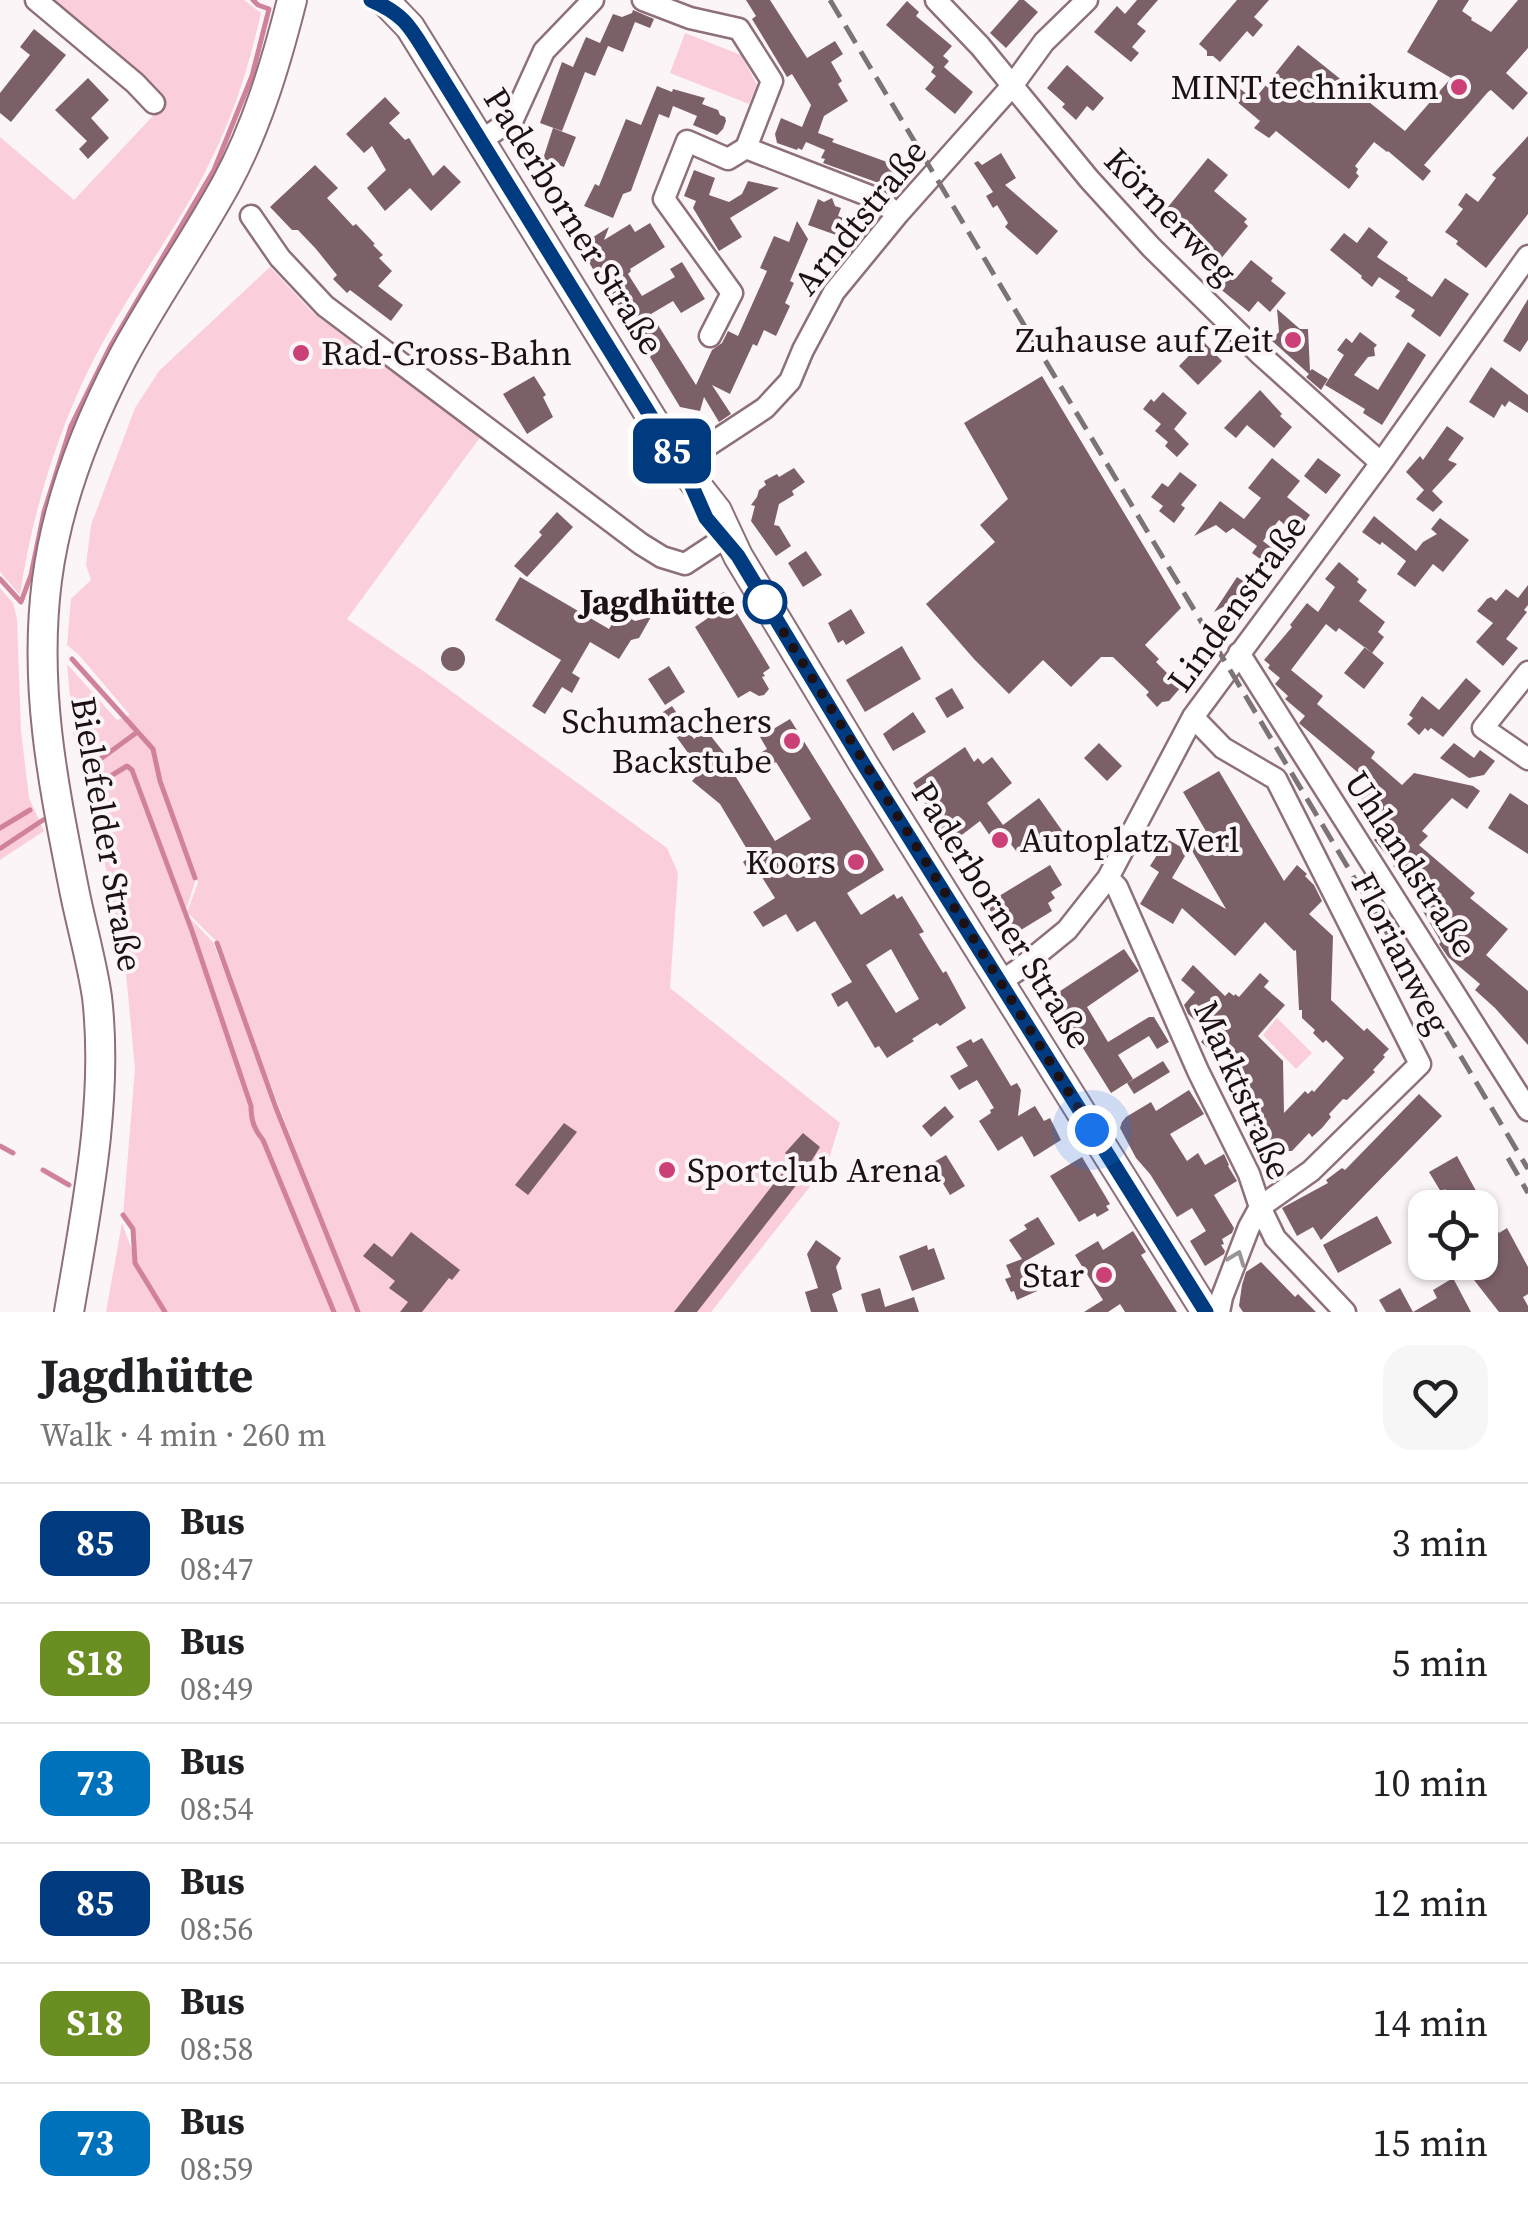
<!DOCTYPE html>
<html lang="en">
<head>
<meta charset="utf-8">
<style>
	body { margin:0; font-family:"Source Serif 4",serif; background:#f6f6f6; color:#202124; height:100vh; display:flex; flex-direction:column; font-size:38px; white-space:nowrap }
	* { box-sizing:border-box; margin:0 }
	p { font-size:32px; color:#757577 }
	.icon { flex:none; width:55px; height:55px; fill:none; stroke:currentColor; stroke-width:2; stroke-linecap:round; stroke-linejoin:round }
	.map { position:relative; height:1312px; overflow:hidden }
	.details { display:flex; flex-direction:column; background:#fff; flex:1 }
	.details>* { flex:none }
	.badge { padding:0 20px; border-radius:15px; font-size:35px; line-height:65px }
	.buttons { position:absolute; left:1408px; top:1190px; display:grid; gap:20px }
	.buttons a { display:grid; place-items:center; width:90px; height:90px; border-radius:20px; background:#fff; box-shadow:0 2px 8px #0004; font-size:50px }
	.you { position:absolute; width:50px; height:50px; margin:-25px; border:8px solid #fff; border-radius:50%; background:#1a73e8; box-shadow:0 0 0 15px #1a73e833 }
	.map>.badge { position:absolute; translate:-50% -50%; box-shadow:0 0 0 5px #fff }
	.round { display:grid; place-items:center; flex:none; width:105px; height:105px; border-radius:30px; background:#f6f6f6 }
	.head { display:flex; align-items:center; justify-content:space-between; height:170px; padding:0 40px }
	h1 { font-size:48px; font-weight:700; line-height:75px }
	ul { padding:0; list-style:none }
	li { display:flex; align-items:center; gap:30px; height:120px; padding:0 40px; border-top:2px solid #e0e0e0 }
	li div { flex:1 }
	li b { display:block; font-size:38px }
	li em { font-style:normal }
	li .badge { min-width:110px; font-weight:700; text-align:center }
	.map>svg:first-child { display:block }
	.green { fill:#faceda }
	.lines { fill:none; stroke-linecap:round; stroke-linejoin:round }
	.stream { stroke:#d0829a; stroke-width:5 }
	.building { fill:#7c6068; fill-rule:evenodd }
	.minor-casing { stroke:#8d7078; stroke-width:25 }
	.secondary-casing { stroke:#8d7078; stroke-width:32 }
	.minor { stroke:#fff; stroke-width:20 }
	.secondary { stroke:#fff; stroke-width:28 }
	.rail { stroke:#7c7375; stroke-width:5; stroke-dasharray:20 10; stroke-linecap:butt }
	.oneway { stroke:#999495 }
	.line-casing { stroke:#fff; stroke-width:22 }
	.line { stroke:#003b80; stroke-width:15 }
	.walk { stroke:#1c1114; stroke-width:10; stroke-dasharray:0 18 }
	.poi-dot { fill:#cb4077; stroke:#fcf5f7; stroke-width:4 }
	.stop-dot { fill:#fff; stroke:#003b80; stroke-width:5 }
	.labels { text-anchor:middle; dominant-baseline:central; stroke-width:8; stroke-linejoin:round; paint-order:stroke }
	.poi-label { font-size:35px; fill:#1c1114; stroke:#fcf5f7; text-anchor:end }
	.street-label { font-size:35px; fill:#1c1114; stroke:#fcf5f7 }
	.stop-label { font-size:35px; font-weight:bold; fill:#1c1114; stroke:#fcf5f7; text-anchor:end }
</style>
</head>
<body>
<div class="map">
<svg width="1528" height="1312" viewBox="0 0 1528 1312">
	<rect width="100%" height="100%" fill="#fcf5f7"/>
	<path class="green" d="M50,0H244L261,13C249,66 234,115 209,164C179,226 136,281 103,342C62,416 32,511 20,595L0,572V137L74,200L166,102Z
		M685,33L741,55L757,85L749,104L670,73Z
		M270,267L313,313L481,436L347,619L429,675L667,848L678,873L670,988L840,1123L827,1165L711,1312H360L356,1307L215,940L187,912L198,883L170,804L195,882L185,913L213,942L358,1312H106L122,1223L134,1256L133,1229L123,1215L135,1069L126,973L108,877L74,740L67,664L117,720L130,715L79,655L67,645L71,599L91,580L86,565L91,525L135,408L159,371Z
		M0,588L13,603L17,619L21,731L29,798L44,831L0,860Z
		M1277,1018L1312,1053L1296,1069L1263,1035Z"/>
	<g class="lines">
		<path class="stream" d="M0,579L21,602L31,575L44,512L71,426L110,347L214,170L252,76L269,9L258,5L253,0
			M72,659L153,749L160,781L195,878
			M88,768L136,733
			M93,787L127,766L132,770L192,931L251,1106C251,1120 254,1129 263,1140L334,1312
			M0,828L30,810
			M1,848L43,820
			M217,943L276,1108L358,1312
			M0,1146L13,1153
			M43,1170L69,1185
			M123,1215L133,1229L135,1263L165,1312"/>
	</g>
	<path class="building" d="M746,0H770L807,58L835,41L843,54L831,62L842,81L838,84L848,101L824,116L818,133L834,139L832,142L898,166L890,187L823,163L825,159L821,158L825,150L806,142L802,150L798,148L797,150L777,143L775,134L781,118L802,127L811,105L792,74L787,77L766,42L752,19L756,16Z
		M1019,0H1024L1038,12L1006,48L990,33Z
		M1137,0H1158L1137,24L1146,31L1132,47L1139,53L1131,62L1094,32L1117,6L1125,14Z
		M1237,0H1269L1254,17L1263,25L1253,37L1247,31L1220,62L1213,56H1207V51L1199,44Z
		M1438,0H1469L1462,11L1472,18L1471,20L1491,32L1518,0H1528V48L1506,73L1528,93L1513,110L1491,90L1488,92L1424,165L1431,171L1423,181L1388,151L1387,152L1374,142L1355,166L1358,169L1356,173L1359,176L1349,189L1276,131L1269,138L1254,128L1260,121L1224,91L1232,82L1254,100L1298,45L1405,131L1451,78L1407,52Z
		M907,1L919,12L916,16L952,46L943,56L949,61L944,67L973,92L955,114L925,89L936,76L931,72L934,67L886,25Z
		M633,10L654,19L650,28L635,22L623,52L608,46L595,76L585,72L562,131L540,123L562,62L573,67L586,37L600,43L613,14L622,17L632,13Z
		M34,29L66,55L11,122L0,113V93L30,55L20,47Z
		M1067,65L1104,98L1093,111L1087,106L1076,120L1062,107L1065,104L1047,88Z
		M88,78L109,100L91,118L109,138L88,159L79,149L87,141L55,110Z
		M657,86L672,92L673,89L705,98L702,104L718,110L720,115L725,117L726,121L723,129L717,135L693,125L697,116L673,106L669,118L659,114L631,191L623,194L613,218L584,206L595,184L599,186L626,119L641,125Z
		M385,97L400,113L389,123L405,140L409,138L433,176L444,165L461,182L431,211L410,188L385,211L367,188L386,170L372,146L364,153L346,134Z
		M553,128L576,137L564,167L543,159Z
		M1528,136V214L1486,268L1456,244L1458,241L1445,232L1463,209L1458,205L1466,193L1478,202L1496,178L1492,175Z
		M1001,153L1016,178L1005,185L1058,231L1037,255L1005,227L1008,223L997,205L993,208L986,196L993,192L974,163L978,161L982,165Z
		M1208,158L1228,175L1214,191L1247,219L1244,222L1248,226L1219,261L1178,222L1177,225L1163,213Z
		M315,165L338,188L327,198L353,226L356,224L375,244L373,245L383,255L379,258L392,271L378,286L403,305L391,321L350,290L347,293L333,279L337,275L316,249L298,230H292L270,207Z
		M694,170L715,178L709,195L729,202L742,194L748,181L779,188L730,218L742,237L719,251L693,208L696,201L684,196Z
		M832,198L835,206L841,208L838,216L843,218L836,235L808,225L818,199L824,202Z
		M797,221L808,239L790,281L794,283L785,303L790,306L776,336L764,330L757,346L753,344L730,394L712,385L731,414L719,422L704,397L700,411L680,407L645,349L642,350L579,246L609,227L604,240L630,224L635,232L650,223L665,247L630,269L631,271L628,274L642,296L675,277L670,269L682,262L705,299L681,313L673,301L651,314L696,385L712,350L722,343L728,331L738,336L767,271L760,268L774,236L789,242Z
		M1369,227L1388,242L1377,257L1408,278L1407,280L1432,297L1445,278L1469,294L1440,337L1411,316L1415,310L1395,297L1400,291L1379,277L1372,287L1361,278L1362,276L1330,250L1344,233L1357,243Z
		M1251,260L1273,278L1271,281L1286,293L1270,312L1258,301L1249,312L1219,288L1231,274L1236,278Z
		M1528,299V340L1520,352L1503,341Z
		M1277,309L1300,329H1308L1310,371L1312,369L1328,379L1321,390L1306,377L1309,374L1271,340L1279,332Z
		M1360,332L1377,345L1374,348L1375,356L1368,357L1354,375L1378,390L1408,342L1426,355L1382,425L1363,413L1365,409L1325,385L1344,355L1337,350L1346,338L1352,343Z
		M1203,341L1222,361L1198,385L1179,366Z
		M1491,367L1528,395V413L1509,401L1505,407L1502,404L1494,418L1469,402Z
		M534,376L546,395L543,397L553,417L527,434L503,394Z
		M1042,376L1181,608L1145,645L1159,659L1156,662L1181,687L1169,701L1162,702L1157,707L1146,695L1149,692L1113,657H1101L1071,687L1043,660L1009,694L974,659L926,604L995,542L980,525L1008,499L964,423Z
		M1260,390L1282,414L1280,416L1292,427L1274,448L1247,425L1236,438L1224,428Z
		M1163,392L1187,413L1174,429L1189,444L1177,457L1165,446L1168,442L1155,431L1161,424L1143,409L1151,399L1154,402Z
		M1447,426L1464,438L1448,460L1457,464L1432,491L1443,502L1433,512L1416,499L1424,490L1406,472L1420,456L1423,460Z
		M1272,458L1300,481L1287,497L1310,515L1296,534L1279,520L1263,541L1280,554L1271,567L1252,553L1257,546L1233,528L1226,533L1216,525L1194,536L1220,501L1244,519L1261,498L1248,488Z
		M1318,458L1341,475L1326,494L1304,476Z
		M794,468L805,482L792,491L794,495L779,504L774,525L779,526L791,546L776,556L751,521L755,506L751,505L757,497L759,490L766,485L764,481L777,474L779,477Z
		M1180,472L1197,485L1181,505L1185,508L1174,523L1159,511L1163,506L1151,497L1162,483L1168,487Z
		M557,512L573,527L527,577L514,566L542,535L539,532Z
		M1374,516L1416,551L1423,542L1437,534L1431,529L1440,518L1469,540L1443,572L1433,564L1415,587L1397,574L1406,561L1382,542L1380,545L1362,532Z
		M806,551L822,575L803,587L788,563Z
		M1339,562L1359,579L1357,582L1367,590L1359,601L1385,622L1378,632L1384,637L1372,653L1339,628L1336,632L1326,624L1291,670L1323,696L1317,704L1375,752L1371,758L1402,785L1414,773L1473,786L1480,791L1467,809L1452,798L1422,831L1428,836L1419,845L1475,893L1470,898L1508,929L1486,955L1528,991V1045L1495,1008L1475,990L1480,984L1448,957L1439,944L1441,942L1421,908L1433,895L1406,872L1403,875L1393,866L1395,865L1374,840L1390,823L1361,799L1373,785L1301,725L1299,723L1305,716L1285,699L1288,696L1275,684L1280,678L1268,668L1270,665L1264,660L1292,627L1290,625L1307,603L1318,612L1335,587L1325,579Z
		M520,577L609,629L619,612L635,621L651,617L639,638L631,640L619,659L590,642L572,673L580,678L572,693L562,687L545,714L532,706L561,660L495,620Z
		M1237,577L1256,589L1250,598L1256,602L1247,614L1232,602L1214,612Z
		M1528,585V605L1524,610L1527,612L1506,639L1518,648L1503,666L1476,642L1493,623L1477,611L1487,599L1491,597L1496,601L1506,589L1518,598Z
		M724,592L770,668L763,673L765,676L762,677L769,689L764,695L759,696L750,691L738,698L695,627L708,618L706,616L712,612V598Z
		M851,609L865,633L846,645L843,640L838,643L828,623Z
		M902,646L921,679L865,712L846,680Z
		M441 659a12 12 0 1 1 24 0a12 12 0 1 1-24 0Z
		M1365,647L1384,663L1364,689L1344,673Z
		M669,666L685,692L665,705L648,679Z
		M1466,678L1481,691L1443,737L1431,728L1428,731L1425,728L1419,735L1407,724L1413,718L1409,715L1422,696L1439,710Z
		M952,688L964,708L947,718L935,698Z
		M672,706L694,739L703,731L708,737L710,735L741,774L736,777L775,841L811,819L776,762L765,769L757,755L767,749L760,737L790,719L884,870L847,893L861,915L894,894L897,899L902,896L924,932L919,934L943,973L946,971L966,1008L940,1026L937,1023L912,1039L914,1041L887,1058L879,1046L875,1048L847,1001L838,1007L831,994L852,982L815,921L797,932L786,914L763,927L753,912L775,898L760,874L753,878L743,862L751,856L720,804L692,781L701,771L660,714ZM891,949L919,999L896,1013L866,965Z
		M913,712L926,732L893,751L883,734Z
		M1099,743L1122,766L1107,781L1084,758Z
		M1454,743L1474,758L1480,750L1495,761L1484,775L1469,778L1440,758Z
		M965,747L974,762L978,758L983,764L992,757L1012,783L987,803L1003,825L1039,798L1068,839L1056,847L1049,836L1020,856L1010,843L999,849L980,821L950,844L941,828L937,830L928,815L931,813L913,783Z
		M1219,771L1284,881L1297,865L1307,874L1305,876L1314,885L1322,901L1309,914L1333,936L1331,1000L1364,1031L1367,1028L1389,1049L1383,1055L1385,1057L1373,1070L1375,1072L1347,1100L1343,1099L1329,1114L1331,1117L1322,1128L1312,1137L1309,1133L1292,1151H1274L1269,1155L1261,1151L1254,1152L1250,1135L1254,1124L1253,1099H1246V1077L1214,1046L1210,1050L1201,1042L1209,1033L1188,1014L1184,1005L1195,992L1181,980L1193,965L1225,996L1229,992L1234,996L1235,994L1239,997L1260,973L1269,981L1264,987L1285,1005L1258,1036L1283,1061L1284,1113L1305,1091L1308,1094L1312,1090L1314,1092L1344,1058L1326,1040L1323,1043L1313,1033L1315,1030L1302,1018V1010H1299L1296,950L1294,951L1265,922L1235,956L1182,908L1173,924L1140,904L1159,872L1150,866L1167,839L1188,851L1172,878L1226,909L1188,844L1207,833L1183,792Z
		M1510,793L1528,805V854L1488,828Z
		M1050,865L1062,885L1051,892L1055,898L1048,903L1052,911L1008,938L986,904Z
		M1124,949L1139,971L1087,1007L1108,1042L1149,1017H1154L1169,1042L1157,1049L1149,1036L1118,1055L1133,1079L1111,1093L1051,997Z
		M982,1038L1011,1086L1017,1083L1021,1090L1018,1116L1035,1106L1044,1121L1050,1118L1061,1140L1034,1157L1022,1136L998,1151L979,1121L991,1113L990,1110L994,1108L977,1080L959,1090L950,1076L968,1066L956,1047L971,1039L973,1043Z
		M1163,1061L1170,1072L1134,1094L1127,1083Z
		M1189,1090L1204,1114L1170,1134L1187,1161L1198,1153L1205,1165L1224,1154L1229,1165L1228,1166L1237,1181L1214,1195L1234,1228L1232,1233L1222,1239L1224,1244L1221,1245L1225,1251L1224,1254L1205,1266L1190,1241L1206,1231L1192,1208L1177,1217L1150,1174L1136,1158L1120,1128L1122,1122L1126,1117L1151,1102L1156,1111Z
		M1419,1094L1442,1116L1321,1240L1313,1227L1297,1236L1282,1208L1328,1183L1326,1180L1342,1168L1345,1170Z
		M945,1106L954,1117L931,1137L922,1126Z
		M564,1123L577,1132L528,1195L515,1185Z
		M803,1133L820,1147L798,1183L697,1312H674L793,1159L785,1153Z
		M946,1155L965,1186L950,1195L936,1172L939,1170L934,1162Z
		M1457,1156L1499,1233L1507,1228L1528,1267V1294L1523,1297L1528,1306V1312H1499L1460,1262H1480V1208H1456L1445,1189L1441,1192L1429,1172Z
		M1082,1157L1110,1204L1106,1206L1109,1210L1097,1217L1095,1213L1079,1222L1050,1176Z
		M1377,1216L1392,1243L1338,1273L1323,1245Z
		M1038,1217L1055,1244L1024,1262L1037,1291L1017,1300L1014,1291L1011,1292L1005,1279L1011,1277L1006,1265L1022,1259L1009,1240L1027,1229L1024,1225Z
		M1133,1231L1146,1252L1141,1255L1177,1312H1125L1120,1304L1108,1312H1084L1103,1300L1075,1255L1098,1241L1103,1250Z
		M411,1232L460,1270L452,1280L449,1278L422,1312H400L408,1302L389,1288L395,1281L363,1256L374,1243L392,1257Z
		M816,1240L841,1258L836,1267L842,1289L832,1294L838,1312H811L805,1292L818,1288L807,1254Z
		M927,1245L928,1250L934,1248L945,1279L912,1291L899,1256Z
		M1261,1262L1295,1297L1298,1294L1316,1312H1243L1239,1306L1242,1285L1246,1272Z
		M1453,1278L1471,1312H1386L1379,1300L1400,1288L1413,1312L1437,1298L1433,1290Z
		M880,1288L885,1307L914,1297L919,1312H866L861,1294Z"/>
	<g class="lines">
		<defs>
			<path id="minor" d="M36,0L135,83L154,103
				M643,0L690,18L739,29L772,81L746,148
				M936,0L980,46L1089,179L1151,247L1261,355L1381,463
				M480,141L513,119L544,51L593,0
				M251,216L280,258L325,306L641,544L662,557L685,564L729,535
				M710,336L732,293L664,199L687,141L728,159L746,148L875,198L898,214
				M680,464L765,408L790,381L803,350L834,292L898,214L1012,86L1044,42L1087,0
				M1239,653L1528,1110
				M1528,672L1483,728L1528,759
				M1193,717L1223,748L1276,779L1420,1064L1311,1171L1260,1207L1249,1227L1222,1297L1219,1312
				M1108,878L1117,887L1198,1071L1249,1174L1260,1207L1275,1238L1345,1312
				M1000,982L1018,970L1067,930L1108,878L1193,717L1381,463L1528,256"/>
			<path id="secondary" d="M384,0L410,27L680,464L717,511L738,556L864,765L1206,1312
				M69,1312C86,1211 109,1100 97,997C92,963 82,928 75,894C54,788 33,689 47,580C57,503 86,428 122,359C154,299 193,244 226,184C257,127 276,63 292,0"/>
		</defs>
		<use href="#minor" class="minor-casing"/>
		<use href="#secondary" class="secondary-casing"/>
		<use href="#minor" class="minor"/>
		<use href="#secondary" class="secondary"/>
		<path class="rail" d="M830,0L1528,1169
			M1508,1158L1528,1193"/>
	</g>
	<defs><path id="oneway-chevron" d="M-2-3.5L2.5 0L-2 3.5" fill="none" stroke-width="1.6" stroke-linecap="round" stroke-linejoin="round" transform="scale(2.5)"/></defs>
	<use class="oneway" href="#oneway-chevron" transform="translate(1237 1258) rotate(-69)"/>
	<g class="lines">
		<defs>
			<path id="line" d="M371,0C406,15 411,29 430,59L687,475L706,518L738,556L864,765L1206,1312"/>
		</defs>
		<use href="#line" class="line-casing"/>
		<use href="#line" class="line"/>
		<path class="walk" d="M765,602L1092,1130"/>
	</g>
	<g class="poi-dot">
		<circle cx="1459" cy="87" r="10"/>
		<circle cx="1293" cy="340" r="10"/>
		<circle cx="301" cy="353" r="10"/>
		<circle cx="792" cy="741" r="10"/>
		<circle cx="1000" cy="840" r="10"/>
		<circle cx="856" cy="862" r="10"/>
		<circle cx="667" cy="1170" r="10"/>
		<circle cx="1104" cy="1275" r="10"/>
	</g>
	<circle class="stop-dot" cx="765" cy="602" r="20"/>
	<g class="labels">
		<g class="poi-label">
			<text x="1439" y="87">MINT technikum</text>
			<text x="1273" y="340">Zuhause auf Zeit</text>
			<text x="321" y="353" text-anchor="start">Rad-Cross-Bahn</text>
			<text x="772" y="721">Schumachers<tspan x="772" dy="40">Backstube</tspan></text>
			<text x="1020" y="840" text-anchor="start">Autoplatz Verl</text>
			<text x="836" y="862">Koors</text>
			<text x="687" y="1170" text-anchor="start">Sportclub Arena</text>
			<text x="1084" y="1275">Star</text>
		</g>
		<g class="street-label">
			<text transform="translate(1171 216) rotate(46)">Körnerweg</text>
			<text transform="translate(860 217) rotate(-51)">Arndtstraße</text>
			<text transform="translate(574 221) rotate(58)">Paderborner Straße</text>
			<text transform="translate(1237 603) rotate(-54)">Lindenstraße</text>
			<text transform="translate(107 834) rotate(80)">Bielefelder Straße</text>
			<text transform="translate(1411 864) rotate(57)">Uhlandstraße</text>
			<text transform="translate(1002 915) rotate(58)">Paderborner Straße</text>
			<text transform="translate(1401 953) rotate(63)">Florianweg</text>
			<text transform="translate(1243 1090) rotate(66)">Marktstraße</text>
		</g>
		<g class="stop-label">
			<text x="735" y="602">Jagdhütte</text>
		</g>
	</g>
</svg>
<div class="buttons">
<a><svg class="icon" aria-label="locate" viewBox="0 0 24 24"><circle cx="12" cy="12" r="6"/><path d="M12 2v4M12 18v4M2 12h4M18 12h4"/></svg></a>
</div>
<div class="you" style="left:1092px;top:1130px"></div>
<b class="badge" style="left:672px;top:451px;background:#003b80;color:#fff">85</b>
</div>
<section class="details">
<div class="head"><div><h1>Jagdhütte</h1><p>Walk · 4 min · 260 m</p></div><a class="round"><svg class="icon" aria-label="heart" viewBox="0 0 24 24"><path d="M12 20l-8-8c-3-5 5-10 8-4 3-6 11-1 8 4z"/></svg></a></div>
<ul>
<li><span class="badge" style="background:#003b80;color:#fff">85</span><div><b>Bus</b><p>08:47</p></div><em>3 min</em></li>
<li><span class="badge" style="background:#6b8e23;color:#fff">S18</span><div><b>Bus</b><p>08:49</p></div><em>5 min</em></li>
<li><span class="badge" style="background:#0072bc;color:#fff">73</span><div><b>Bus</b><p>08:54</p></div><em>10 min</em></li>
<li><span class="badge" style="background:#003b80;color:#fff">85</span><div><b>Bus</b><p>08:56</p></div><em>12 min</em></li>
<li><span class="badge" style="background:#6b8e23;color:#fff">S18</span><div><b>Bus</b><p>08:58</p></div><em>14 min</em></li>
<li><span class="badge" style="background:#0072bc;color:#fff">73</span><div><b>Bus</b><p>08:59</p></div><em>15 min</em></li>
</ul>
</section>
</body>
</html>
